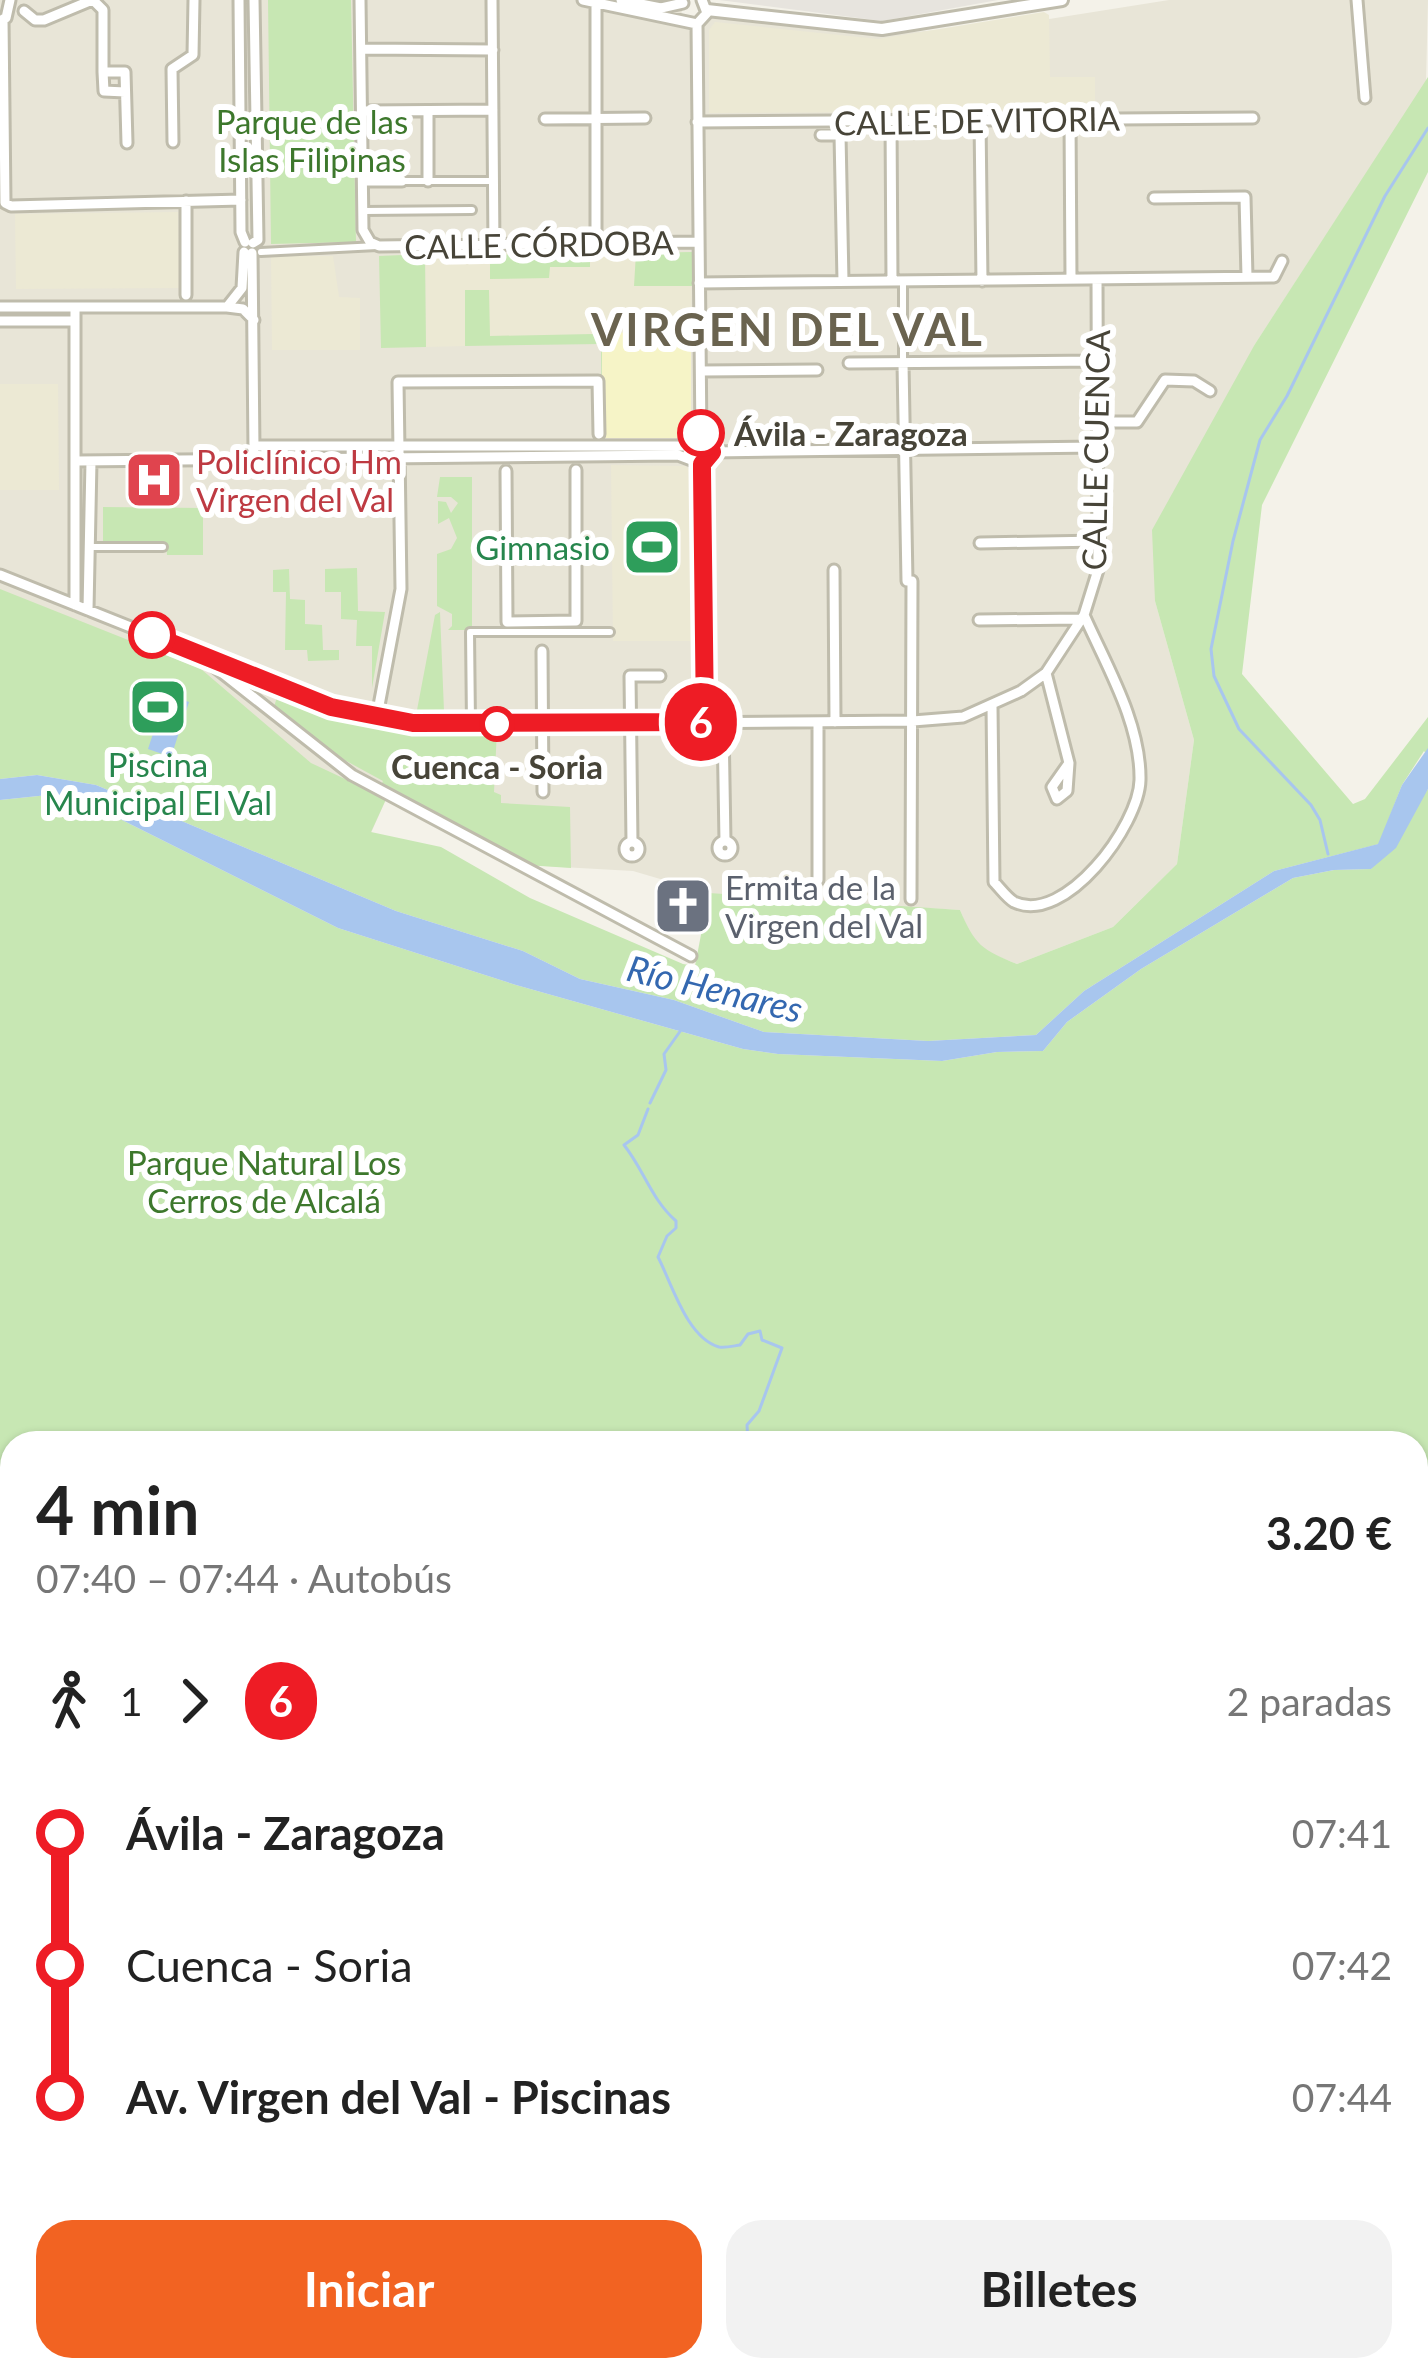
<!DOCTYPE html>
<html lang="es">
<head>
<meta charset="utf-8">
<style>
	body { margin:0; font-family:Lato,sans-serif; background:#f2f2f2; color:#222; height:100vh; display:flex; flex-direction:column; font-size:45px; white-space:nowrap }
	* { box-sizing:border-box; margin:0 }
	p { font-size:39px; color:#767676 }
	.icon { flex:none; width:66px; height:66px; fill:none; stroke:currentColor; stroke-width:2; stroke-linecap:round; stroke-linejoin:round }
	.map { position:relative; flex:1; overflow:hidden }
	.drawer { position:absolute; left:0px; top:1431px; width:1428px; height:951px; display:flex; flex-direction:column; background:#fff; border-radius:36px 36px 0 0; box-shadow:0 3px 9px #0004 }
	.drawer>* { flex:none }
	.badge { padding:0 24px; border-radius:39px; font-size:42px; line-height:78px }
	.map>.badge { position:absolute; translate:-50% -50%; box-shadow:0 0 0 6px #fff }
	.legs { display:flex; align-items:center; gap:18px; height:132px; padding:0 36px; font-size:39px }
	.legs p { margin-inline-start:auto }
	.summary { display:flex; align-items:center; justify-content:space-between; height:204px; padding:0 36px }
	h1 { font-size:66px; font-weight:700; line-height:90px }
	.primary-button { display:flex; gap:24px; margin-top:auto; padding:24px 36px }
	.primary-button a { flex:1; height:138px; border-radius:36px; background:#f26322; color:#fff; font-size:48px; font-weight:700; line-height:138px; text-align:center }
	.primary-button a+a { background:#f2f2f2; color:#222 }
	ul { padding:0 36px; list-style:none }
	li { display:flex; align-items:center; gap:42px; height:132px; font-size:45px }
	li i { display:grid; place-items:center; width:18px; height:100%; margin:0 15px; background:currentColor }
	li i::after { content:''; width:30px; height:30px; margin:-15px; border:9px solid; border-radius:50%; background:#fff }
	li p { margin-inline-start:auto }
	li:first-child i { background:linear-gradient(#0000 50%,currentColor 0) }
	li:last-child i { background:linear-gradient(currentColor 50%,#0000 0) }
	.map>svg:first-child { display:block }
	.residential { fill:#e8e5d7 }
	.industrial { fill:#e7e4de }
	.education { fill:#ece9d4 }
	.green { fill:#c7e7b3; fill-rule:evenodd }
	.sand { fill:#f6f4c7 }
	.water { fill:#a8c6ee }
	.lines { fill:none; stroke-linecap:round; stroke-linejoin:round }
	.stream { stroke:#a8c6ee; stroke-width:3 }
	.pedestrian-casing { stroke:#bfbcac; stroke-width:12 }
	.minor-casing { stroke:#bfbcac; stroke-width:15 }
	.tertiary-casing { stroke:#bfbcac; stroke-width:16 }
	.pedestrian { stroke:#fff; stroke-width:6 }
	.minor { stroke:#fff; stroke-width:9 }
	.tertiary { stroke:#fff; stroke-width:10 }
	.line-1-casing { stroke:#fff; stroke-width:27 }
	.line-1 { stroke:#ee1c25; stroke-width:18 }
	.stop-1-dot { fill:#fff; stroke:#ee1c25; stroke-width:6 }
	.labels { text-anchor:middle; dominant-baseline:central; stroke-width:12; stroke-linejoin:round; paint-order:stroke }
	.street-label { font-size:33px; fill:#474438; stroke:#fff }
	.park-label { font-size:33px; fill:#3d782c; stroke:#fff }
	.stop-label { font-size:33px; font-weight:bold; fill:#474438; stroke:#fff; text-anchor:start }
	.health-label { font-size:33px; fill:#be3a42; stroke:#fff; text-anchor:start }
	.leisure-label { font-size:33px; fill:#27864d; stroke:#fff; text-anchor:end }
	.worship-label { font-size:33px; fill:#5b616d; stroke:#fff; text-anchor:start }
	.water-label { font-size:36px; font-style:italic; fill:#3468b0; stroke:#fff }
	.district-label { font-size:45px; font-weight:bold; letter-spacing:3px; fill:#6a634f; stroke:#fff }
</style>
</head>
<body>
<div class="map">
<svg width="1428" height="2380" viewBox="0 0 1428 2380">
	<rect width="100%" height="100%" fill="#f4f2e9"/>
	<path class="residential" d="M0,0H686L681,14L691,24L707,13L878,35L1024,23L1169,0H1428L1426,82L1255,344L1155,601L1194,740L1177,864L1113,927L1017,964L989,953L972,939L960,910L718,896L633,871L526,865L388,795L371,833L0,752Z"/>
	<path class="industrial" d="M719,0H998L882,21Z"/>
	<path class="education" d="M1044,12L1049,15L1050,77H1095V111L709,113V30L715,22L878,39Z
		M178,212L180,288L16,289L15,214Z
		M692,252L691,332L466,337L465,346L426,347L425,254Z
		M271,256H333L339,297L360,298V350H272Z
		M0,384H58L59,490H0Z
		M611,465L685,466L693,473L694,641H613Z"/>
	<path class="green" d="M268,0H351L356,242L271,244Z
		M1428,77V172L1262,505L1242,674L1353,804L1365,799L1428,717V757L1424,751L1402,785L1379,844L1274,871L1084,991L1036,1035L928,1041L764,1032L674,1000L580,979L523,951L396,911L96,785L37,775L0,779V589L201,669L311,763L377,794L383,781L317,745L277,713L274,707L277,697L411,729L497,730L494,792L501,795V803L570,807L571,868L526,865L388,795L371,832L441,847L530,898L683,964L695,966L709,893L960,910C975,945 982,950 1017,964L1113,927L1177,864L1194,740L1155,601L1152,530L1255,344Z
		M692,252V286H634L636,253Z
		M590,253V267H550L549,278L490,279V255Z
		M425,254L426,347L381,348L379,256Z
		M465,290H489L490,336L691,332V438H602L601,344L465,346Z
		M440,477H472V630H448L452,626V614L437,606V554L451,549L457,538L449,518L438,524V501L446,502L451,513L458,503L451,497H437Z
		M103,507L203,508V555H167L166,542L103,547Z
		M357,568L358,611L385,612L372,688V646H356L357,620L341,619V592H325V569Z
		M289,569L290,599L305,600V624L322,625L323,650H339V660L308,661L307,650H285L286,592H273V570Z
		M440,612L444,711L417,710L435,615Z
		M1428,789V2380H0V800L48,795L88,803L338,928L516,985L743,1049L778,1054L942,1061L997,1052L1043,1051L1067,1022L1141,969L1293,878L1334,870L1371,869ZM12,1443H1416V2370H12Z"/>
	<path class="sand" d="M691,332V438H602V333Z"/>
	<path class="water" d="M166,694L189,702L171,757L148,749Z
		M1428,748V789L1396,848L1371,869L1334,870L1293,878L1141,969L1067,1022L1043,1051L997,1052L942,1061L778,1054L743,1049L516,985L338,928L88,803L48,795L0,800V779L37,775L96,785L396,911L523,951L580,979L674,1000L764,1032L928,1041L1036,1035L1084,991L1274,871L1378,844L1402,785Z"/>
	<g class="lines">
		<path class="stream" d="M1328,854L1320,820L1311,805L1239,729L1214,676L1211,649L1233,541L1260,440L1287,396L1385,196L1428,128
			M650,1103L666,1070L664,1054L681,1030
			M648,1109L638,1135L624,1145C644,1170 651,1199 676,1221V1228L667,1236L658,1257C672,1284 687,1338 719,1347C726,1348 733,1346 740,1345L748,1334L760,1331L762,1340L782,1348L759,1411L747,1425L748,1443
			M1416,1676L1428,1667"/>
		<defs>
			<path id="pedestrian" d="M402,181H494
				M364,211L472,210
				M261,252L377,246
				M903,281V361
				M90,547H163
				M471,724L470,632H610"/>
			<path id="minor" d="M93,0L103,10V72H125L127,143
				M239,0L241,232L245,242
				M360,0L363,230L370,242L379,246L698,242
				M492,0L494,247
				M583,0L697,24
				M621,0L661,8L683,3
				M1357,0L1365,98
				M596,3V245
				M24,11L35,20H44L92,0
				M6,18L10,0
				M3,19L5,203L11,206L241,200
				M697,24L701,440
				M697,24L707,13L702,0
				M363,49L493,50
				M103,72L104,91L125,92
				M364,111L493,110
				M428,111V181
				M545,119L645,118
				M1070,119L1071,279
				M980,120L982,281
				M891,121L892,281
				M697,122L1253,118
				M821,135H840L843,281
				M173,142L172,69L193,55L194,0
				M364,181H402
				M1154,198L1245,197L1247,277
				M186,201V295
				M253,243L258,240L254,0
				M252,253L254,449
				M699,283L1274,277L1282,261
				M0,307H227L243,309L254,320
				M75,307V605
				M227,307L242,288L244,252
				M0,321H75
				M849,363L1097,361
				M903,364L907,581H912L911,899
				M701,371L817,370
				M1098,422H1137L1165,380L1194,381L1210,391
				M254,446H690
				M712,452L1098,447
				M77,461L678,455L702,464L709,460L711,448L704,441H695L688,449L689,456
				M702,464L705,722
				M506,471L507,622L576,621V470
				M980,543L1100,541
				M834,570L835,722
				M0,575L331,707L413,723L543,724L913,721L963,717L1021,691L1046,673L1084,615L1098,570L1097,279
				M88,610L91,461
				M979,620L1081,619
				M542,651L543,792
				M211,664L352,775L691,956
				M1046,673L1069,763L1067,791L1057,799L1052,787L1069,763
				M992,706L994,882C1000,888 1007,898 1014,902C1065,926 1139,825 1140,780C1141,723 1106,665 1084,615
				M377,716L401,589L398,382L598,381L599,434
				M818,722V880
				M723,723L725,841
				M718 848a7 7 0 1 1 14 0a7 7 0 1 1-14 0Z
				M632,842L630,676H660
				M625 849a7 7 0 1 1 14 0a7 7 0 1 1-14 0Z"/>
			<path id="tertiary" d="M707,10L882,29L1062,0"/>
		</defs>
		<use href="#pedestrian" class="pedestrian-casing"/>
		<use href="#minor" class="minor-casing"/>
		<use href="#tertiary" class="tertiary-casing"/>
		<use href="#pedestrian" class="pedestrian"/>
		<use href="#minor" class="minor"/>
		<use href="#tertiary" class="tertiary"/>
	</g>
	<g class="lines">
		<defs>
			<path id="line-1" d="M152,635L331,707L413,723L705,722L702,471V464L712,452L710,445L701,440V433"/>
		</defs>
		<use href="#line-1" class="line-1-casing"/>
		<use href="#line-1" class="line-1"/>
	</g>
	<defs>
		<symbol id="hospital-square" viewBox="-11 -11 22 22"><rect x="-9" y="-9" width="18" height="18" rx="4" fill="#e0444e" stroke="#fff"/><path d="M-5-5h3v3.5h4V-5h3V5h-3V1.5h-4V5h-3Z" fill="#fff"/></symbol>
		<symbol id="stadium-square" viewBox="-11 -11 22 22"><rect x="-9" y="-9" width="18" height="18" rx="4" fill="#2e9e5b" stroke="#fff"/><path d="M0-5a6.5 5 0 1 0 0 10a6.5 5 0 1 0 0-10ZM-3.5-1.8h7v3.6h-7Z" fill="#fff"/></symbol>
		<symbol id="church-square" viewBox="-11 -11 22 22"><rect x="-9" y="-9" width="18" height="18" rx="4" fill="#6b7280" stroke="#fff"/><path d="M-1.2-6h2.4v3.5h3.3v2.4h-3.3V6h-2.4V-.1h-3.3v-2.4h3.3Z" fill="#fff"/></symbol>
	</defs>
	<g fill-rule="evenodd">
		<use href="#hospital-square" x="121" y="447" width="66" height="66"/>
		<use href="#stadium-square" x="619" y="514" width="66" height="66"/>
		<use href="#stadium-square" x="125" y="674" width="66" height="66"/>
		<use href="#church-square" x="650" y="873" width="66" height="66"/>
	</g>
	<g class="stop-1-dot">
		<circle cx="701" cy="433" r="21"/>
		<circle cx="152" cy="635" r="21"/>
		<circle cx="497" cy="724" r="15"/>
	</g>
	<g class="labels">
		<g class="street-label">
			<text transform="translate(977 120) rotate(-1)">CALLE DE VITORIA</text>
			<text transform="translate(539 244) rotate(-1)">CALLE CÓRDOBA</text>
			<text transform="translate(1095 450) rotate(-89)">CALLE CUENCA</text>
		</g>
		<g class="park-label">
			<text x="312" y="121">Parque de las<tspan x="312" dy="38">Islas Filipinas</tspan></text>
			<text x="264" y="1162">Parque Natural Los<tspan x="264" dy="38">Cerros de Alcalá</tspan></text>
		</g>
		<g class="stop-label">
			<text x="734" y="433">Ávila - Zaragoza</text>
			<text x="497" y="766" text-anchor="middle">Cuenca - Soria</text>
		</g>
		<g class="health-label">
			<text x="196" y="461">Policlínico Hm<tspan x="196" dy="38">Virgen del Val</tspan></text>
		</g>
		<g class="leisure-label">
			<text x="610" y="547">Gimnasio</text>
			<text x="158" y="764" text-anchor="middle">Piscina<tspan x="158" dy="38">Municipal El Val</tspan></text>
		</g>
		<g class="worship-label">
			<text x="725" y="887">Ermita de la<tspan x="725" dy="38">Virgen del Val</tspan></text>
		</g>
		<g class="water-label">
			<text transform="translate(715 988) rotate(14)">Río Henares</text>
		</g>
		<g class="district-label">
			<text x="788" y="329">VIRGEN DEL VAL</text>
		</g>
	</g>
</svg>
<b class="badge" style="left:701px;top:722px;background:#ee1c25;color:#fff">6</b>
<section class="drawer">
<div class="summary"><div><h1>4 min</h1><p>07:40 – 07:44 · Autobús</p></div><b>3.20 €</b></div>
<div class="legs"><svg class="icon" aria-label="walk" viewBox="0 0 24 24"><circle cx="13" cy="4" r="2"/><path d="M13 8l-2 6 4 7M11 14l-3 7M7 12l3-4h3l4 4"/></svg>1<svg class="icon" aria-label="forward" viewBox="0 0 24 24"><path d="M9 5l7 7-7 7"/></svg><b class="badge" style="background:#ee1c25;color:#fff">6</b><p>2 paradas</p></div>
<ul>
<li><i style="color:#ee1c25"></i><b>Ávila - Zaragoza</b><p>07:41</p></li>
<li><i style="color:#ee1c25"></i><span>Cuenca - Soria</span><p>07:42</p></li>
<li><i style="color:#ee1c25"></i><b>Av. Virgen del Val - Piscinas</b><p>07:44</p></li>
</ul>
<div class="primary-button"><a>Iniciar</a><a>Billetes</a></div>
</section>
</div>
</body>
</html>
